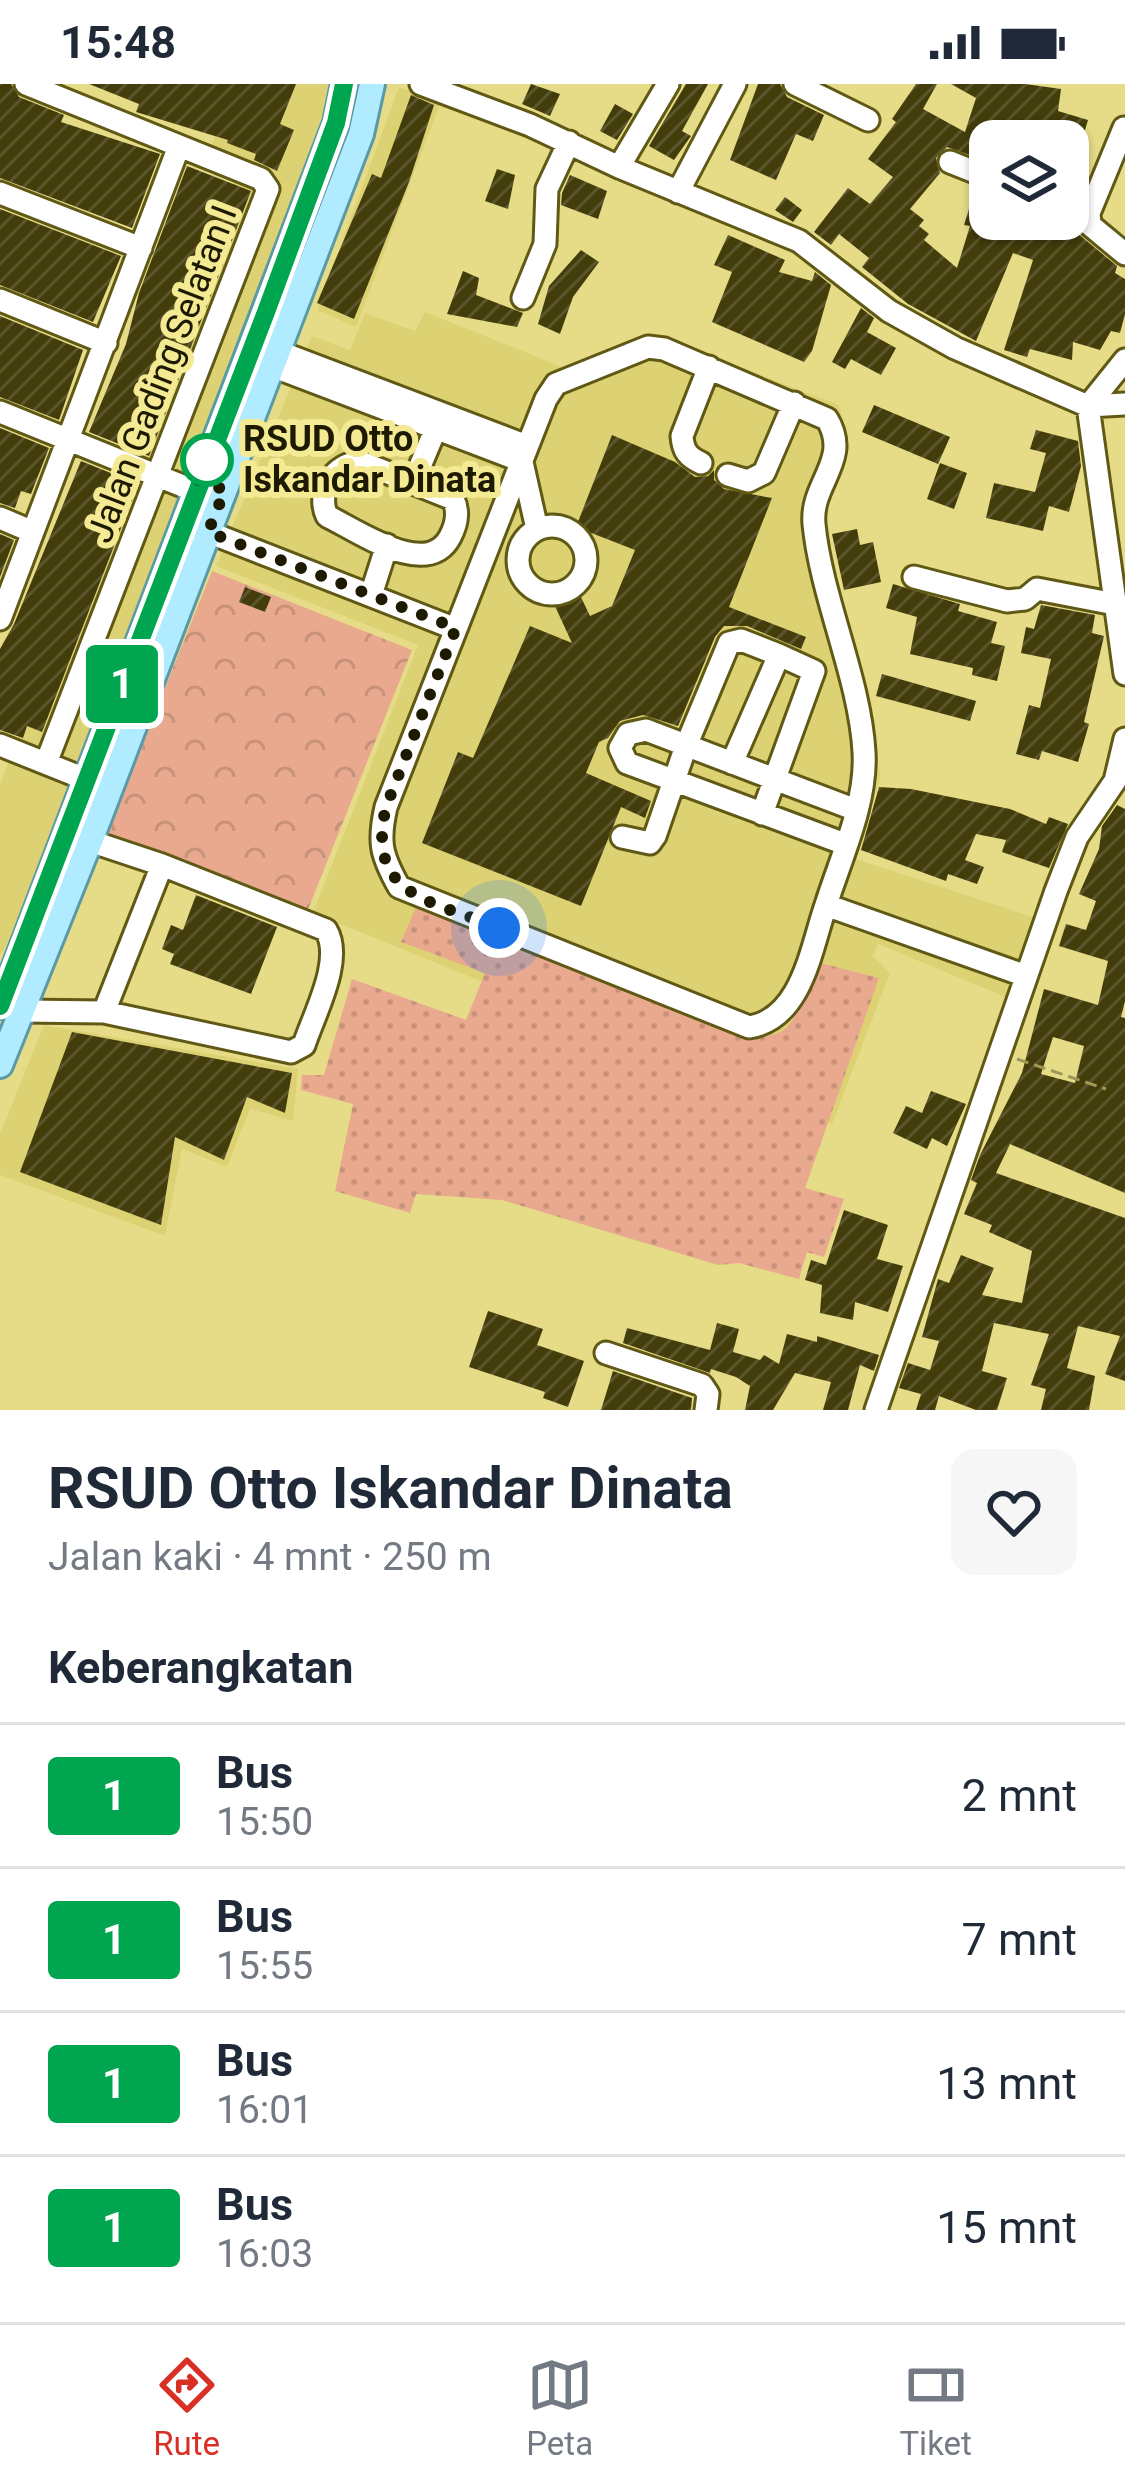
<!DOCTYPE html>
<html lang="id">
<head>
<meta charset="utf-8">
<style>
	body { margin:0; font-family:Roboto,sans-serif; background:#f6f6f7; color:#1f2937; height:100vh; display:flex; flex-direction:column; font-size:45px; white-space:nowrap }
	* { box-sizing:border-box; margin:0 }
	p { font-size:39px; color:#747a83 }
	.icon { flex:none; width:66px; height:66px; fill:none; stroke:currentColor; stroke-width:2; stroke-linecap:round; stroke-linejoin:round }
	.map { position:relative; height:1326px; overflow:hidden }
	.drawer { display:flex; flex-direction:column; background:#fff; flex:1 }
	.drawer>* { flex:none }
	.badge { padding:0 24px; border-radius:9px; font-size:42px; line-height:78px }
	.buttons { position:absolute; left:969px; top:36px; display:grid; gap:24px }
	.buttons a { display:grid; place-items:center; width:120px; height:120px; border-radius:24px; background:#fff; box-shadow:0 3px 9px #0004; font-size:60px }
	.you { position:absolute; width:60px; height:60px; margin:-30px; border:9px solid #fff; border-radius:50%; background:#1a73e8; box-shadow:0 0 0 18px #1a73e833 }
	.map>.badge { position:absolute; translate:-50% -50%; box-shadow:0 0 0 6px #fff }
	h2 { padding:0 48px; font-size:45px; line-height:108px }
	.round { display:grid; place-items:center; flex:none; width:126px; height:126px; border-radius:24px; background:#f6f6f7 }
	.summary { display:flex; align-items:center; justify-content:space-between; height:204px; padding:0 48px }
	h1 { font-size:57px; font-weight:700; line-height:90px }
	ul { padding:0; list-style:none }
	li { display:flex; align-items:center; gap:36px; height:144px; padding:0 48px; border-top:3px solid #e0e1e3 }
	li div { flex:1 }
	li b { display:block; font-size:45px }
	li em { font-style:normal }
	li .badge { min-width:132px; font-weight:700; text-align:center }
	.status { display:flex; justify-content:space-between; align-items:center; height:84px; padding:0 60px; background:#fff; direction:ltr }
	.status svg { height:33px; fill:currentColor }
	.dock { display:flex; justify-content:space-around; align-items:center; height:168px; border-top:3px solid #e0e1e3; background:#fff; font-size:33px; color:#747a83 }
	.dock a { display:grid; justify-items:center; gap:6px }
	.dock .on { color:#d93025 }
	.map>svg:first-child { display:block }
	.built { fill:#ddd273 }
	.grass { fill:url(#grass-dots) }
	.park { fill:url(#park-crowns) }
	.building { fill:url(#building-hatch); fill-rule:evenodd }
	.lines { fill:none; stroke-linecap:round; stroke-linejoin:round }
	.minor-casing { stroke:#605915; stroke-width:27 }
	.major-casing { stroke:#5a99a6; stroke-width:30 }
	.path { stroke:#9e9757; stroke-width:3; stroke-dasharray:12 6; stroke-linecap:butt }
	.minor { stroke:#fff; stroke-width:21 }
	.major { stroke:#b0ebff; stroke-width:24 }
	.line-casing { stroke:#fff; stroke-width:27 }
	.line { stroke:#00a64f; stroke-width:18 }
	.walk { stroke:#1d1a01; stroke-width:12; stroke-dasharray:0 21.6 }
	.stop-dot { fill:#fff; stroke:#00a64f; stroke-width:6 }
	.labels { text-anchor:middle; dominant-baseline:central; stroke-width:12; stroke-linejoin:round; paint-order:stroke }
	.street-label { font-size:36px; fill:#1d1a01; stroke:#f3ea93 }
	.stop-label { font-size:36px; font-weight:bold; fill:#1d1a01; stroke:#f3ea93; text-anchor:start }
</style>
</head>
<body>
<div class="status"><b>15:48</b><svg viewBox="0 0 49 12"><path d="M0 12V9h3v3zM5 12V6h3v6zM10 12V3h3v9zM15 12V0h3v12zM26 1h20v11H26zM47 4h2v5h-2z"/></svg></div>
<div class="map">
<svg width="1125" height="1326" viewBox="0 0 1125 1326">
	<defs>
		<pattern id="grass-dots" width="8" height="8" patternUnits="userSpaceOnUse" patternTransform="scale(3)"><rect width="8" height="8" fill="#e9a98f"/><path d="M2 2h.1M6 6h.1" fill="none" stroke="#c7917a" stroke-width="1.8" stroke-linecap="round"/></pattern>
		<pattern id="park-crowns" width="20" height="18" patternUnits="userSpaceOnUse" patternTransform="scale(3)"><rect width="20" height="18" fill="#e9a98f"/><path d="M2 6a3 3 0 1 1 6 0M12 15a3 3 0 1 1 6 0" fill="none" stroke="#c7917a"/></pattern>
		<pattern id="building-hatch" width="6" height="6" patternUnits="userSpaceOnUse" patternTransform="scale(3)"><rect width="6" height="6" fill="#433d0b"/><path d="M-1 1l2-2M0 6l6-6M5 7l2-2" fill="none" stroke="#5b562d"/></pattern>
	</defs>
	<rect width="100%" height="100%" fill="#e6dc87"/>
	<path class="built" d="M235,0H333L325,32L10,857L0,871V701L137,333L237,92L205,78Z
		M399,3L441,17L356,243L317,226Z
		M425,228L562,283L635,254L660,252L839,321L850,363L823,430L881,692L856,775L1039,835L1010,915L878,860L873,872L890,889L832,1040L313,829L418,561L216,482L312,252L350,266L365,229L415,247Z
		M44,941L298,985L293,1037L250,1025L227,1083L182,1065L165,1152L0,1091V1050Z"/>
	<path class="grass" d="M417,821L720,945C795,966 793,941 813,877L879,894L805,1104L844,1115L824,1173L807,1168L799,1195L739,1179L718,1181L502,1116L416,1110L410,1129L335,1107L353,1020L301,1006L302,991H324L352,895L466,936L485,889L401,858Z"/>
	<path class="park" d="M212,487L412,566L307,828L106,750Z"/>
	<path class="building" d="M0,0H11L19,13L64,31L61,38L160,70L132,144L0,94Z
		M89,0H296L280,40L294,46L277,87L254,76L256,70L227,59L228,56L136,28L139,20Z
		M531,0L560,10L550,32L522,20Z
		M686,0H708L682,47L691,52L674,76L649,62Z
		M758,0H780L787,13L824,31L813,57L796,50L776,96L730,76Z
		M916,0H937L923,25L965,48L976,14L951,0H1025L1061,5L1058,27L1088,36L1072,89H1068V57H990V78L947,63L936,74L940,89L910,125L924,136L919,142L929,150L924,156L957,184L970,142L964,141L970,122L990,128V135H1068V123L1075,126L1077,149L1117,182L1115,189L1125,195V230L1120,249L1111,247L1100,266L1073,258L1072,276L1030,265L1027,273L1004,266L1033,176L1013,169L976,257L908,220L862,183L869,174L839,150L831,161L814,148L848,104L870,120L893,93L868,75L896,38L892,35Z
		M411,11L434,21L409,98L354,235L317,219L372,90L381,94Z
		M615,20L633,30L617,56L600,47Z
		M187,82L251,107L149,372L89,348L126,260L139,209Z
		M497,85L515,91L508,125L485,117Z
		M570,91L607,107L598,135L561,121L562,109Z
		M785,113L802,126L793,138L775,126Z
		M0,125L121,172L93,238L0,201Z
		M728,151L785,176L779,188L812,197L815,188L831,201L812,267L804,278L712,238L732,188L714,181Z
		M581,166L599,178L573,213L560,250L538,240L549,202Z
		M463,187L479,194L476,211L523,229L517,243L447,230Z
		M861,224L874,234L867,248L896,264L881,291L851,275L845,285L832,278Z
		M0,232L83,266L59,336L0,313Z
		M874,321L950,353L938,380L862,348Z
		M0,344L49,364L31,410L21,407L15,424L0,419Z
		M1036,346L1078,357L1081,382L1069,428L1049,422L1043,447L986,434L994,399L1035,408L1046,369L1030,365Z
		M612,351L675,378L695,393L708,392L714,386V396L724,405L772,414L729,523L806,553L801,565L747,542H724L715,553L678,642L643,631L620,637L608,654L599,658L586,689L651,717L645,734L621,723L581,822L422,759L458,668L473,674L530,542L572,559L554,520L579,509L590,532L612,522L635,466L576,443Z
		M81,377L138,400L42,648L27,642L23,654L0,646V565L14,540Z
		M940,379L967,389L954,425L927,415Z
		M857,445L860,461L873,458L881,498L844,506L832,450Z
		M0,450L14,456L0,493Z
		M893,500L960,520L958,527L997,538L991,559L1005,562L997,597L972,591L973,584L910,570L917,533L886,524Z
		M245,503L271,513L265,528L239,518Z
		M1041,521L1095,531L1092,549L1104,552L1084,638L1089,640L1078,678L1042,667L1039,676L1016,670L1029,621L1040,624L1051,575L1021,569L1026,543L1034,545Z
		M882,590L976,617L970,637L876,612Z
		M879,703L911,705L1010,725L1046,740L1049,733L1068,740L1049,784L1002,768L1006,756L976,750L965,776L984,783L977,800L948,790L946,797L861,766Z
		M1117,721L1125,725V917L1121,933L1125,934V1109L1010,1060L996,1089L1125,1134V1297L1105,1290L1120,1252L1078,1242L1067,1284L1095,1292L1089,1326H1041L1046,1305L1031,1301L1049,1250L994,1239L982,1287L1007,1294L997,1326H976L939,1312L935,1326H916L921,1310L899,1304L908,1279L930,1286L939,1257L922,1253L938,1195L949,1199L961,1171L994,1184L982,1211L1022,1219L1032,1167L989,1148L992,1141L964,1130L977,1099L971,1096L980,1071L1022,989L1044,905L1098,921L1108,877L1059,862L1066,840L1086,846L1096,817L1079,810L1099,765L1102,742ZM1053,953L1084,962L1075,999L1041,990Z
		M196,811L277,843L251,910L170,880L174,870L162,865L171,841L183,846Z
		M72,948L292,989L285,1029L247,1013L224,1076L175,1053L161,1141L20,1088Z
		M931,1007L966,1020L947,1062L932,1054L927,1065L893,1049L906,1022L922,1029Z
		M844,1126L888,1141L877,1175L903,1182L888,1228L855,1218L853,1236L820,1229L822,1201L805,1196L811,1176L826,1181Z
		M488,1227L543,1245L537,1261L584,1277L568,1323L543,1314L545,1308L469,1283Z
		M717,1239L739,1245L733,1268L760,1276L764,1271L779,1280L787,1250L817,1258V1252L879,1271L874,1287L860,1281L848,1326H823L831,1298L795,1289L773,1326H745L750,1302L736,1293L711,1285L710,1289L623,1259L627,1244L710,1266Z
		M613,1287L692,1314L691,1326H601Z"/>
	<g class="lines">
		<defs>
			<path id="minor" d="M26,0L261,95L268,105L46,679
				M421,0L530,41L619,83L799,157L889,227L955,264L1088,322L1125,320
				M795,0L868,36
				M1124,44L1089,129L1090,141L1125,170
				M950,78L990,94
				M619,83L668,0
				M678,108L735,0
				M0,109L141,164
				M523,214L545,160L547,105L569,58
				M0,216L106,259
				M277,267L527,362
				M1125,276L1088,322L1125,590
				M272,282L522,377
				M0,328L195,407
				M361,378L453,415C459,427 457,440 450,453C427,496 358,447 327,432C316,408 334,379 361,378Z
				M522,378L537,445
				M701,379C688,373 683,367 682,352L709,283
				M728,391L748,397L764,389L794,319
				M413,399L436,344
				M0,434L33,448
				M518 476a34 34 0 1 1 68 0a34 34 0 1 1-68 0Z
				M208,448L456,545L386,723C378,758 381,771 399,803L749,943C802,935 811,864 826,821
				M914,493L1007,517L1025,515L1037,505L1115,520
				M371,511L387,461
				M0,535L179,62
				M456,545L546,315L556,300L648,263L664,265L827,335C852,376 810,399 814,440C821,513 860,595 864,668C867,719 841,773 826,821L1026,892
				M0,661L85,695
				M732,679L779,571L814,587L762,730
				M622,753L650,759L655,752L686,662L729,559L741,556L779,571
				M90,757L162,781L326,846C344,876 314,930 304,961L291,968L104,928
				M845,760L627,679L620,664L628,650L646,646L856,726
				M22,927L104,928L162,781
				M606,1269L702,1301L708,1310L706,1326
				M876,1326L1056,807L1077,753L1115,697L1125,655"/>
			<path id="major" d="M0,922L336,39L344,0
				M0,981L90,757L361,50L372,0"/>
		</defs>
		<use href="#minor" class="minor-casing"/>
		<use href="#major" class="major-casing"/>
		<path class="path" d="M1017,975L1106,1005"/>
		<use href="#minor" class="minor"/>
		<use href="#major" class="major"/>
	</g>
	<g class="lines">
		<defs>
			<path id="line" d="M0,922L266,228L336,39L344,0"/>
		</defs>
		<use href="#line" class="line-casing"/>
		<use href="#line" class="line"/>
		<path class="walk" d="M207,376L199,396L225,406L208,448L456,544L386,723C365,813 432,816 499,844"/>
	</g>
	<circle class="stop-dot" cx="207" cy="376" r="24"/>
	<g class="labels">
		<g class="street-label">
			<text transform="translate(162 290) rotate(-69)">Jalan Gading Selatan I</text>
		</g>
		<g class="stop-label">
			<text x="243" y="355">RSUD Otto<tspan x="243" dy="41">Iskandar Dinata</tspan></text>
		</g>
	</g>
</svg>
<div class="buttons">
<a><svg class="icon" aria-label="layers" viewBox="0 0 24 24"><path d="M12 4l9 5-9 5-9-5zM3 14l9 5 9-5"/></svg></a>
</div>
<div class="you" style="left:499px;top:844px"></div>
<b class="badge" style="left:122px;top:600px;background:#00a64f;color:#fff">1</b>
</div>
<section class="drawer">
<div class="summary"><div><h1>RSUD Otto Iskandar Dinata</h1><p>Jalan kaki · 4 mnt · 250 m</p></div><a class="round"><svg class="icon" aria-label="heart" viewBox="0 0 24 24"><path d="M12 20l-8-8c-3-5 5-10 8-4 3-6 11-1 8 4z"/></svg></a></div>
<h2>Keberangkatan</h2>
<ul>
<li><span class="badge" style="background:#00a64f;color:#fff">1</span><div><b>Bus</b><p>15:50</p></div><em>2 mnt</em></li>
<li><span class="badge" style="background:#00a64f;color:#fff">1</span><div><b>Bus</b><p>15:55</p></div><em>7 mnt</em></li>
<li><span class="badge" style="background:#00a64f;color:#fff">1</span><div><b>Bus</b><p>16:01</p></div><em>13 mnt</em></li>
<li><span class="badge" style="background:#00a64f;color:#fff">1</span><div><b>Bus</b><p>16:03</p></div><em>15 mnt</em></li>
</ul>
</section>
<nav class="dock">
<a class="on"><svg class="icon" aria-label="directions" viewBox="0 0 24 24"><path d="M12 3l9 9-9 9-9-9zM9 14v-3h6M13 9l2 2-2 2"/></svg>Rute</a>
<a><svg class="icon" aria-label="map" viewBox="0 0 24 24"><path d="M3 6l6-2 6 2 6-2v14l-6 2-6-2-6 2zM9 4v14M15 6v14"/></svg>Peta</a>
<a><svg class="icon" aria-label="tickets" viewBox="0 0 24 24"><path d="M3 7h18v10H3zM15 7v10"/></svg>Tiket</a>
</nav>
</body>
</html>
